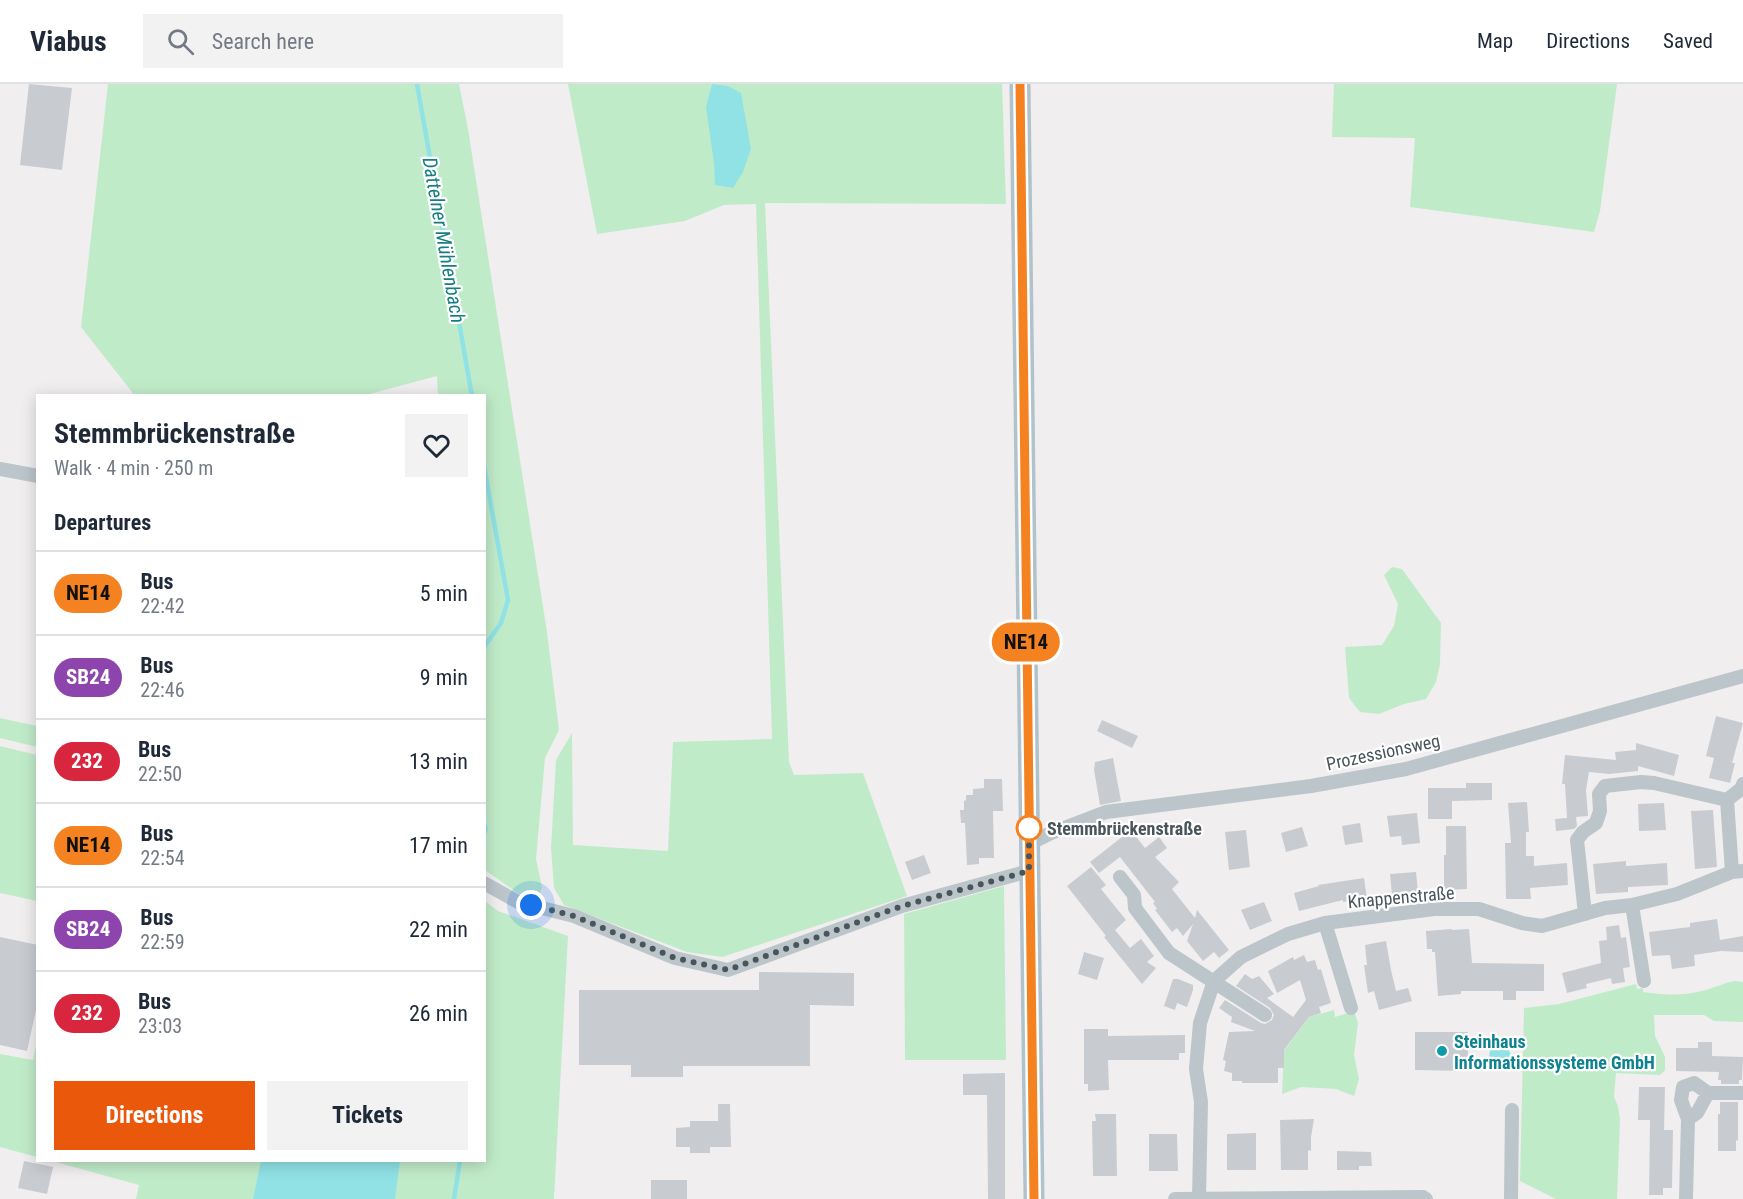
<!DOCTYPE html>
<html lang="en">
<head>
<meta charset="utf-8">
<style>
	body { margin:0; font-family:"Roboto Condensed",sans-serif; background:#f2f2f3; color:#1f2937; height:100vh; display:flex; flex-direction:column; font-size:22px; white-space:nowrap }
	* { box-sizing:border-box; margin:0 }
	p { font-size:20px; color:#747a83 }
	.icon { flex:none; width:33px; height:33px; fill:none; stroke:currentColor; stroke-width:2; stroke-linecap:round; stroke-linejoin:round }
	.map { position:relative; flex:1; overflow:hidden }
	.side { position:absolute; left:36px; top:310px; width:450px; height:768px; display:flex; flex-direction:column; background:#fff; border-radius:0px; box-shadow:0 3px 15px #0003 }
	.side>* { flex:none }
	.badge { padding:0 12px; border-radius:20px; font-size:21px; line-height:39px }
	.you { position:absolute; width:30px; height:30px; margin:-15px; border:4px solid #fff; border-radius:50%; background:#1a73e8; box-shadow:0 0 0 9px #1a73e833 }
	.map>.badge { position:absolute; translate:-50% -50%; box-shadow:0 0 0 3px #fff }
	h2 { padding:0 18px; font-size:22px; line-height:54px }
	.round { display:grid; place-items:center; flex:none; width:63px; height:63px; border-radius:0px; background:#f2f2f3 }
	.overview { display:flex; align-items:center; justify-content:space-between; height:102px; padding:0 18px }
	h1 { font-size:28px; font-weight:700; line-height:45px }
	.button { display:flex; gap:12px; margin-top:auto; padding:12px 18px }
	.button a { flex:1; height:69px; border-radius:0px; background:#ea580c; color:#fff; font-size:24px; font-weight:700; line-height:69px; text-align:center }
	.button a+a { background:#f2f2f3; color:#1f2937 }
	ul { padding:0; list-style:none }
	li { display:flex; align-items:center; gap:18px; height:84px; padding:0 18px; border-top:2px solid #e0e1e3 }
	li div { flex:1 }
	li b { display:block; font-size:22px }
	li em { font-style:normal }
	li .badge { min-width:66px; font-weight:700; text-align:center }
	header { display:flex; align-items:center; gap:36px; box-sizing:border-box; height:84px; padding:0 30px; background:#fff; border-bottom:2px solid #e0e1e3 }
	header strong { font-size:28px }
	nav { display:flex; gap:33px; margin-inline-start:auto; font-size:21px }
	.search { width:420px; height:54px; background:#f2f2f3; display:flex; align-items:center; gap:15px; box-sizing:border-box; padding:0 21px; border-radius:0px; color:#747a83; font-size:22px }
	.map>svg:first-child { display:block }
	.green { fill:#c0ebc9 }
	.water { fill:#90e2e5 }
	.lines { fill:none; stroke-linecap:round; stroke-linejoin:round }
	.stream { stroke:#90e2e5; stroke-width:4.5 }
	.building { fill:#c8ccd0 }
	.street { stroke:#bbc5ca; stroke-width:14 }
	.primary { stroke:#b0c2cb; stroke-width:21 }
	.line-casing { stroke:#fff; stroke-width:14 }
	.line { stroke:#f58220; stroke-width:9 }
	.walk { stroke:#48555a; stroke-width:6; stroke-dasharray:0 10.8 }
	.stop-dot { fill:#fff; stroke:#f58220; stroke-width:3 }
	.culture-dot { fill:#0f9aa8; stroke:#fff; stroke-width:2 }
	.labels { text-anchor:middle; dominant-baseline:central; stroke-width:4.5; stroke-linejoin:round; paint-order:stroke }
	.street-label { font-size:18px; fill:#48555a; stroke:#fff }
	.stop-label { font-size:18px; font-weight:bold; fill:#48555a; stroke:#fff; text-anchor:start }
	.culture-label { font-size:18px; font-weight:bold; fill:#0d838f; stroke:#fff; text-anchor:start }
	.water-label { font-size:20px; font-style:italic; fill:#167e82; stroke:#fff }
</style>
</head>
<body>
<header>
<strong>Viabus</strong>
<div class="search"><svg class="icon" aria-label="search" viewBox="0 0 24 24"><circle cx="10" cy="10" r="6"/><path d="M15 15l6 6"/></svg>Search here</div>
<nav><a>Map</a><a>Directions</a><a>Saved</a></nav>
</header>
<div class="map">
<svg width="1743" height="1115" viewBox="0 0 1743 1115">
	<rect width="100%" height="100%" fill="#f1eeef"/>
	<path class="green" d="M108,0H459L468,45L547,548L559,646L545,674L536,775L542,803L539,813L519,810L485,786L484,312H438L437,292L362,312H133L132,308L81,243Z
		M568,0H1002L1006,120L765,119L789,678L794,691L863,689L907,812L722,873L687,868L564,821L554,804L551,764L556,676L572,649L573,761L668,767L673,658L772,655L756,120L724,121L685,137L597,150Z
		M1334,0H1617L1600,127L1594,148L1410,123L1415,54L1332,53Z
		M1392,483L1402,485L1441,539L1440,580L1436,598L1426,615L1404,620L1379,630L1360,628L1349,614L1345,563L1382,561L1394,542L1398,520L1384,491Z
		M0,634L37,642V663L0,654Z
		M0,662L37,671V817L0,809Z
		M1004,802L1006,976H905L904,830Z
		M485,817L498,827L568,852L554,1115H136L139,1101L52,1077H484Z
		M1734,897L1743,898V938L1714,937L1704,931H1654L1655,952L1665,973V986L1660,991L1616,989L1614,1013L1618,1022L1620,1035L1617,1115H1556L1520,1097L1524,924L1559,920L1636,900L1637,905L1643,904V908C1665,911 1684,912 1706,906C1716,903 1724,899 1734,897Z
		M1334,926L1335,933L1354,927L1358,939L1354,971L1359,995L1354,1012L1336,1005L1301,1003L1282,1010L1284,967L1309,933Z
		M37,957V1073L0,1063V970L33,976Z"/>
	<path class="water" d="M712,0L728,2L741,9L751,65L743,88L733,104L715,101L714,79L706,23Z
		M1503,959C1509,964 1514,974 1511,982L1503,987L1493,981L1489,972L1491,963L1497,960Z
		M261,1077H400L395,1115H253Z"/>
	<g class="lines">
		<path class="stream" d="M417,0L472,312
			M484,382L508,516L501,539L484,563
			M484,740L486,745L484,750
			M454,1115L460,1077"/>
	</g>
	<path class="building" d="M29,0L72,4L62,86L20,81Z
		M1716,632L1743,639L1732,679H1735L1730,699L1709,694L1714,674L1706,672Z
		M1102,636L1138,652L1132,664L1097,647Z
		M1636,659L1679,671L1674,692L1638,682V687L1609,690L1589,688L1586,706L1588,732L1576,733L1577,742L1574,745L1556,747L1555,735L1567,734L1565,700H1562L1565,671L1616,676L1615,668L1636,666Z
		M1113,674L1121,717L1100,721L1094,686L1095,678Z
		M984,695H1002L1003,727H993L994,774H979V780L967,781L965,739H961L960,726H964V717L966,716V711H973V705L984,704Z
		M1466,699H1492V716L1452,717V735H1428V704H1466Z
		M1527,718L1529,748H1526V772H1534V782L1567,779L1568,801L1530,804L1531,815H1506L1505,759H1511L1508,719Z
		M1664,719L1666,746L1639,747L1638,720Z
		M1713,726L1717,783L1695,785L1691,727Z
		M1417,729L1420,759L1402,761L1401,752L1390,753L1387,732Z
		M1360,739L1363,758L1345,761L1342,742Z
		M1446,742H1466L1467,805L1444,806V771H1446Z
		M1302,743L1308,762L1286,768L1281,749Z
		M1131,746L1145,764L1159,753L1167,764L1155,773L1179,798L1172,805L1195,834L1197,826L1229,866L1219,874L1214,868L1203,877L1187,857L1193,840L1183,852L1177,844L1172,848L1155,826L1157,825L1153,819L1155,818L1120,773L1099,789L1090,778Z
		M1246,746L1250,783L1229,786L1225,748Z
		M924,771L931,789L912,796L905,778Z
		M1626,777V782L1667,779L1668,801L1628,803V808L1596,810L1593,780Z
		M1091,783L1106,801L1101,805L1126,836L1115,846L1130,864L1141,855L1154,872L1147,878L1156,884L1142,900L1104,853L1106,852L1067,802Z
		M1416,788L1418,808L1392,811L1390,790Z
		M1364,794L1367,815L1343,818V816L1299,827L1294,809L1319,802L1318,801Z
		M1264,818L1272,837L1250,846L1241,826Z
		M1717,835L1720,856L1743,852V868L1721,867L1694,871L1695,882L1672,885L1670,871L1652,872L1649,848L1690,843V839Z
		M1619,841L1621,854L1626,853L1630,883L1623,884L1625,898L1612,900L1611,894L1586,900L1587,904L1567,909L1562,889L1601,879L1599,857L1607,856L1606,843Z
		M1452,845V846L1469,845L1472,879L1544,880V907H1516V916H1503V907H1461V910L1438,912L1435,868H1432V865H1427L1426,847Z
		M0,853L38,861V917L27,967L0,961Z
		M1386,857L1391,886L1396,907L1408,904L1412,917L1379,926L1374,907L1368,909L1364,881H1367L1365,861Z
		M1084,868L1104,874L1097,896L1078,890Z
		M1304,871L1307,878L1315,876L1318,886L1321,885L1331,919L1319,923L1321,929L1309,933L1284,966V984H1278V999H1242V997H1232V989L1224,987L1226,977L1223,976L1229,948L1255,947L1231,938L1232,933L1219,924L1225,916L1261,939L1265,940L1272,936L1274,931L1270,924L1236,902L1245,890L1252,895L1259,892L1274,910L1267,914L1293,933L1306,916L1300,896L1277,909L1268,887L1293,873L1294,876Z
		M759,888L854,889V922L810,921V982H683V993H631V981H579V906H759Z
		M1173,895H1178L1193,901V906L1187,923L1177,919L1175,926L1164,922Z
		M1084,945H1108V952L1185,951V969H1179V976H1108L1109,1006L1088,1007V1000H1084Z
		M1415,948H1468V987L1415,986Z
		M1698,958H1712V972L1743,973L1742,996H1739V1000H1721V996H1718L1719,988L1676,987V964H1698Z
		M1005,989V1115H988L987,1011H963V990Z
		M1639,1003H1665L1664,1046H1673L1672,1104H1663V1111H1649L1650,1036H1638Z
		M1720,1018H1738V1057L1736,1056V1067H1718V1030H1720Z
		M718,1020H730L731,1063H710V1069H690V1063H676V1044L690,1043V1037H718Z
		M1095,1030H1116L1117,1092H1093L1092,1037H1096Z
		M1314,1035L1311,1053V1067L1308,1066V1086H1281L1280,1036Z
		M1256,1049V1086H1227V1050Z
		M1149,1050H1177L1178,1087H1149Z
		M1337,1067L1371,1068L1372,1082H1359V1086H1337Z
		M24,1077L53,1083L47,1110L18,1104Z
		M651,1096H687V1115H651Z"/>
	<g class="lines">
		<path class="street" d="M0,385L38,392
			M1727,716L1732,788
			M1029,760L1051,749L1106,728L1311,702L1406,685L1743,592
			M1120,793L1134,811L1135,824L1169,869L1265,931
			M484,799L518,818L574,832L675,874L728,886L902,822L1029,787
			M1632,821L1644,897
			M1585,830L1577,756L1583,748L1596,739L1600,727L1599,710L1605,702L1641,698L1654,699L1727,716L1742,704L1743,700
			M1325,839L1351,924
			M1708,1009H1743
			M1199,1114L1201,1018L1196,985L1200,939L1214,897L1241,873L1288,850L1325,839L1434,825H1479L1522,839L1542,842L1605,824L1632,821L1677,810L1732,788L1743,787
			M1175,1115L1423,1113L1426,1115
			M1511,1115L1512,1026
			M1686,1115L1688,1035L1681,1016L1683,1003L1694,999L1708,1009L1697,1029L1688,1035"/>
		<path class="primary" d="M1020,0L1034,1115"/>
	</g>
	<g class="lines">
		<defs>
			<path id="line" d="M1020,0L1034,1115"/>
		</defs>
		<use href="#line" class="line-casing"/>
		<use href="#line" class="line"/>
		<path class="walk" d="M531,821L574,832L675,874L728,886L902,822L1029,787V744"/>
	</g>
	<circle class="stop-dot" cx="1029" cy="744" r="12"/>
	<circle class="culture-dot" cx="1442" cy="967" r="6"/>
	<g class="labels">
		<g class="street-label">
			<text transform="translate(1383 668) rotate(-12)">Prozessionsweg</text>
			<text transform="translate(1401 813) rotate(-5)">Knappenstraße</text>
		</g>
		<g class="stop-label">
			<text x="1047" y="744">Stemmbrückenstraße</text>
		</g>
		<g class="culture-label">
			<text x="1454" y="957">Steinhaus<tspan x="1454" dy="21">Informationssysteme GmbH</tspan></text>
		</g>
		<g class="water-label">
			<text transform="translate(444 156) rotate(80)">Dattelner Mühlenbach</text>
		</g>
	</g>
</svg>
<div class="you" style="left:531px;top:821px"></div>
<b class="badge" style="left:1026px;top:558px;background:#f58220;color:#111">NE14</b>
<section class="side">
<div class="overview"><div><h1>Stemmbrückenstraße</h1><p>Walk · 4 min · 250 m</p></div><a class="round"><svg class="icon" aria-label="heart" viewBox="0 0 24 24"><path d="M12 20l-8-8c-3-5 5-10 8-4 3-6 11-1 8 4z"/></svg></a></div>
<h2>Departures</h2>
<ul>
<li><span class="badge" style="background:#f58220;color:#111">NE14</span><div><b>Bus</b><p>22:42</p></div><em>5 min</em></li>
<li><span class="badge" style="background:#8e44ad;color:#fff">SB24</span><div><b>Bus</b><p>22:46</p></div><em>9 min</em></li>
<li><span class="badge" style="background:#d7263d;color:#fff">232</span><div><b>Bus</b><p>22:50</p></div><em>13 min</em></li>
<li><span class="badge" style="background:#f58220;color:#111">NE14</span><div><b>Bus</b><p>22:54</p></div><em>17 min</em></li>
<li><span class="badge" style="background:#8e44ad;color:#fff">SB24</span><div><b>Bus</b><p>22:59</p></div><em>22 min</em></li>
<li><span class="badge" style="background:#d7263d;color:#fff">232</span><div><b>Bus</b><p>23:03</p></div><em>26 min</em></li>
</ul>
<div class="button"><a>Directions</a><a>Tickets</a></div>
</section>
</div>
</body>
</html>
